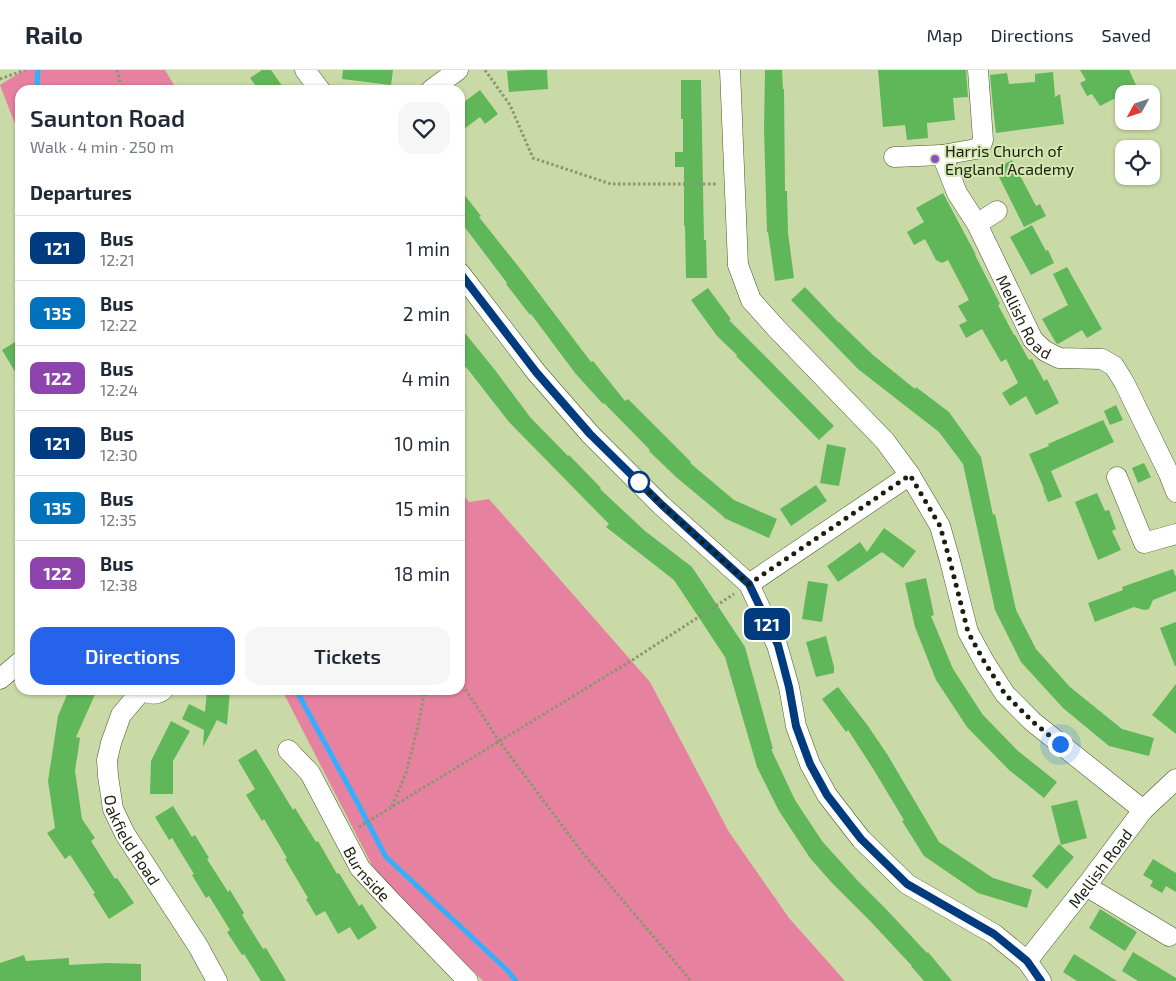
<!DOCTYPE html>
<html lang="en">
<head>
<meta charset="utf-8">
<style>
	body { margin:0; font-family:"Exo 2",sans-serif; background:#f6f6f7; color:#1f2937; height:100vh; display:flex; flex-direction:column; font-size:19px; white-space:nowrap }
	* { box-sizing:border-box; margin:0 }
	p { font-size:16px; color:#747a83 }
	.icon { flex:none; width:28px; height:28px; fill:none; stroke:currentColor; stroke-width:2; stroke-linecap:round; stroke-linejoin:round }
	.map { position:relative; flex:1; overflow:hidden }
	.drawer { position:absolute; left:15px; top:15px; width:450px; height:610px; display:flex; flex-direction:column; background:#fff; border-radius:15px; box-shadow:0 1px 4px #0004 }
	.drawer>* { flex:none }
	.badge { padding:0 10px; border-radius:8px; font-size:18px; line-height:32px }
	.needle { width:32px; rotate:230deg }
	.fabs { position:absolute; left:1115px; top:15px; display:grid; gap:10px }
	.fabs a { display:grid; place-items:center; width:45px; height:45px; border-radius:10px; background:#fff; box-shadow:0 1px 4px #0004; font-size:25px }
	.you { position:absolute; width:25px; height:25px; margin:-12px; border:4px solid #fff; border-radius:50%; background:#1a73e8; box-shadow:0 0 0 8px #1a73e833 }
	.map>.badge { position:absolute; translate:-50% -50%; box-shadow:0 0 0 2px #fff }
	h2 { padding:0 15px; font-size:19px; line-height:45px }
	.round { display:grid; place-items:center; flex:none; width:52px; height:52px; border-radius:15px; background:#f6f6f7 }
	.headline { display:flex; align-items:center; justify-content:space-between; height:85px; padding:0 15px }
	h1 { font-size:24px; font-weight:600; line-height:38px }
	.cta { display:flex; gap:10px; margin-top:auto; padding:10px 15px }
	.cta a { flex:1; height:58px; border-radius:15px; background:#2563eb; color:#fff; font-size:20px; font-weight:600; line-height:58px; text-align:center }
	.cta a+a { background:#f6f6f7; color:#1f2937 }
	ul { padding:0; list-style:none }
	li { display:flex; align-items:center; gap:15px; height:65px; padding:0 15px; border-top:1px solid #e0e1e3 }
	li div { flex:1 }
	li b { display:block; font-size:19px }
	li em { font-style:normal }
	li .badge { min-width:55px; font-weight:700; text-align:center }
	header { display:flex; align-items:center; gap:30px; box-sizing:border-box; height:70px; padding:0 25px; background:#fff; border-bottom:1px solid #e0e1e3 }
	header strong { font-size:24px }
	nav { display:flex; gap:28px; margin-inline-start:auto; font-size:18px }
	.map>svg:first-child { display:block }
	.green { fill:#e6829f }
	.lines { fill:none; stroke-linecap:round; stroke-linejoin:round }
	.stream { stroke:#32affe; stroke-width:5 }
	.building { fill:#60b759 }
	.minor-casing { stroke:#495628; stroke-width:21 }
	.path { stroke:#89966e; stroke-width:3; stroke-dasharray:2.5 2.5; stroke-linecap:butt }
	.minor { stroke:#fff; stroke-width:20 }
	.line-casing { stroke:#fff; stroke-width:11 }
	.line { stroke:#003b80; stroke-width:8 }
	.walk { stroke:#1a200d; stroke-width:5; stroke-dasharray:0 9 }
	.poi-dot { fill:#874fc7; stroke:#d6e7b3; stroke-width:2 }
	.stop-dot { fill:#fff; stroke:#003b80; stroke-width:2.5 }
	.labels { text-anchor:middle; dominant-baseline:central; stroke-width:4; stroke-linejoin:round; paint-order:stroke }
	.poi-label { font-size:16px; fill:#1a200d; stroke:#d6e7b3; text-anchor:start }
	.street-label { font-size:16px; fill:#1a200d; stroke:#d6e7b3 }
</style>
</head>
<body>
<header>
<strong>Railo</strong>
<nav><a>Map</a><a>Directions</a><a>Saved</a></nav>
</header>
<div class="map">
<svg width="1176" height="911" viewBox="0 0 1176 911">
	<rect width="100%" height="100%" fill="#c9daa6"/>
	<path class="green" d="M24,0H165L177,20H20V67L0,15Z
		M460,421L469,432L489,429L650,612L729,762L789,848L845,911H483L378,807L282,620H460Z"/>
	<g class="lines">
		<path class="stream" d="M38,0L37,12L39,20
			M296,620L356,730L386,787L507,900L516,911"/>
	</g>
	<path class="building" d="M262,0H271L285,20H259L250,8Z
		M343,0H393L391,15L342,9Z
		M528,0H547L548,19L509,22L507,1Z
		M765,0H782L783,19H784L785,121H787L788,163L794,208L775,211L768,162H767L764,59Z
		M878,0H966L968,27L953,28L955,50L927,53L928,68L907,70L905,55L883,57Z
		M1080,0H1129L1137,17L1100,36L1092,24L1087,26L1080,13L1086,10Z
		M1053,2L1055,27L1060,24L1064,54L996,63L993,37L990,5L1007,3L1009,14L1035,12V4Z
		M681,10H701L704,170H706L707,208H686L685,156H684V97H675V82H683V49H681Z
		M480,20L498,44L485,54L480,47L460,62V35Z
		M1012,90L1036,136L1040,134L1046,146L1024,157L995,99Z
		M460,119L481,146L479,147L522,201L591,292L593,291L625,331L628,329L691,392L690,393L734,430L777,449L769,468L724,448V447L676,407L649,381L650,380L604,333L603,334L575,303L531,244L530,245L506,214L507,213L460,151Z
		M943,123L976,185H975L1000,234L998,235L1014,265H1015L1029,290L1032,289L1044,311L1047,309L1059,333L1036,345L1026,326L1010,336L1002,323L1018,313L1006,289L1001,292L982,259L966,268L959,255L967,251L958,236L969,230L948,190L942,193L936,190L925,169L914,175L907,162L924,152L916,138Z
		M1032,155L1046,181L1048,180L1054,193L1031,205L1010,167Z
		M1067,197L1102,259L1087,268L1082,260L1058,274L1056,273L1042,249L1068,235L1053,204Z
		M805,217L839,253V252L873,285L915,319L916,317L949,342L981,387L993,445L995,444L1016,540L1036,579L1070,617L1122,659L1154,668L1149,686L1109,676L1063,638L1021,592L995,540L963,394L939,362L858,299L791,230Z
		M708,218L731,249L729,250L765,286L834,356L819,370L736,286L737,285L717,266L691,230Z
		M460,257L495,300L530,347L568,386L569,385L601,418L600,419L645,461L692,497L745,577L773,679H771L795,730L822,771L857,810L885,838L927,883L928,882L952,911H924L911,896H912L872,853L832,813L810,788L779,741L757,697L725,587L674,510L606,457L609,454L509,352L466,297L460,302Z
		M20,269V310L2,280Z
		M1116,335L1123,350L1110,355L1104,341Z
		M1103,350L1114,372L1051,401L1062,427L1048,432L1043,419H1044L1029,384L1049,376L1048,374Z
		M827,374L846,378L839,416L820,413Z
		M1144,393L1151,407L1138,413L1132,398Z
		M816,415L827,431L791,456L780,439Z
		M1097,423L1105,441L1109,440L1116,459L1112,461L1121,480L1098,490L1075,432Z
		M884,458L916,481L903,498L882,482L838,512L827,496L860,472L867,482Z
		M1173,499L1176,507V521L1153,530L1149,539L1144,540L1134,537L1095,552L1088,533L1123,520L1122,517Z
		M926,508L934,545L931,546L953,599L983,645L1018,681L1057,712L1044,728L1009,700L967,657L936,610L915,557L905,513Z
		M808,511L828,514L822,552L802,549Z
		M1176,552V596H1175L1160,558Z
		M826,566L834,597V603L816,607L806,572Z
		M1176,614V664L1152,645Z
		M838,617L868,656L887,684L939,772L993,808L1032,820L1027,838L978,823L924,786L902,751L904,750L872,697L848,660L846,662L822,629Z
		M69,620H97L76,667L80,668L75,701L82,749L95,768L91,771L115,809L117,808L134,833L109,849L93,824L95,823L70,785L65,789L47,763L55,758L48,711L58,646Z
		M207,620H230L227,655L217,650L203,677L204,660L182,649L189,634L205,642Z
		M171,651L190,661L173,691V724H150L151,691Z
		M256,679L293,740L295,738L316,772L318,771L337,804L339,803L359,836L362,834L377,858L358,870L350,857L338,864L325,841L316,846L306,829L308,828L285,789L287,788L264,749L262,751L246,725L255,719L238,690Z
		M1077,730L1087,768L1061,775L1051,736Z
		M173,736L192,767L195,765L209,788L207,789L228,822L230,820L244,843L242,845L263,879L266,878L286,911H261L244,884L242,885L227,862L230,860L209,826L206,828L192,805L194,804L172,768L169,770L155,747Z
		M1059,774L1074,787L1047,819L1032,806Z
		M1153,789L1176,803V822L1166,816L1162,823L1150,816L1153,811L1143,805Z
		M1100,839L1137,862L1125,881L1089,858Z
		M1133,882L1176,908V911H1138L1122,901Z
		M1074,884L1117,911H1077L1063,902Z
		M24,885L26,891L69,888V895L107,893L141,894V911H0V893Z"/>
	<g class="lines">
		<defs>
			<g id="minor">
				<path d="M305,0L320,20"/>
				<path d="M730,0L738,195L751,230L776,258L885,371L910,405L940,456L950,491L968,562L985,593L1005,624L1033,652L1143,740"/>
				<path d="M431,20L458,0"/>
				<path d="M942,85L976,79L981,75L983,70L978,0"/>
				<path id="s1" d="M894,87L942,85L957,123L977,154L1033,270L1045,281L1059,288L1102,289L1114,296L1124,312L1169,404L1176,422"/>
				<path d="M977,154L997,141"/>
				<path d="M460,203L536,302L590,364L661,435L749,514L777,575L789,617L796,656L810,694L827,725L861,769L907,814L994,864L1027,891L1041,911"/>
				<path d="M1117,407L1144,473L1176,464"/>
				<path d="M749,514L910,405"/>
				<path d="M0,609L20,592"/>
				<path id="s2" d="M142,620L121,645L111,673L107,690L108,706L113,739L125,764L198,876L217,911"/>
				<path d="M143,620C150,625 157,625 163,620"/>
				<path id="s3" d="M288,680L310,703L360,798L388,828L468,911"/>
				<path d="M1086,816L1169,866"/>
				<path id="s4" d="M1027,891L1086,816L1143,740L1176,709"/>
			</g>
		</defs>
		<use href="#minor" class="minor-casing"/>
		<path class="path" d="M117,0L119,9L124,20
			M485,0L510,35L533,88L611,114H717
			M0,9L25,0
			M460,611L499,671L582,782L691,911
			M392,736L406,703L417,660L425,620
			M359,757L634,589L734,524"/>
		<use href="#minor" class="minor"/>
	</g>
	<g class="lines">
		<defs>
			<path id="line" d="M460,203L536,302L590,364L662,435L749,514L778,575L789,617L796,656L810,694L827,725L861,769L907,814L994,864L1027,891L1041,911"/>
		</defs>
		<use href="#line" class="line-casing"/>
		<use href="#line" class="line"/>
		<path class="walk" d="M639,412L638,411L662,435L749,514L910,405L940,456L950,491L968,562L985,593L1005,624L1033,652L1060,674"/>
	</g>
	<circle class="poi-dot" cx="935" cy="89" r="5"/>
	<circle class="stop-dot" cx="639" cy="412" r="10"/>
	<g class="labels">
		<g class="poi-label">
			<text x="945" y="80">Harris Church of<tspan x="945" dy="18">England Academy</tspan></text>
		</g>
		<g class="street-label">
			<text stroke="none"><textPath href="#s1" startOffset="230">Mellish Road</textPath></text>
			<text stroke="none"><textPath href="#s2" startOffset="165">Oakfield Road</textPath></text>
			<text stroke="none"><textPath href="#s4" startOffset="118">Mellish Road</textPath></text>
			<text stroke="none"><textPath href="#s3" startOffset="148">Burnside</textPath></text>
		</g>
	</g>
</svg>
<div class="fabs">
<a><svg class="needle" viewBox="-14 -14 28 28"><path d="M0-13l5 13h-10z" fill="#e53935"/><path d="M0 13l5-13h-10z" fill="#747a83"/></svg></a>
<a><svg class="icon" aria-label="locate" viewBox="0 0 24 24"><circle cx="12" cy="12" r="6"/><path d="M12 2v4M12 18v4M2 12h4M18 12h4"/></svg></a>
</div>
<div class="you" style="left:1060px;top:674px"></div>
<b class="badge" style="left:767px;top:554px;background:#003b80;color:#fff">121</b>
<section class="drawer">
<div class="headline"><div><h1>Saunton Road</h1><p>Walk · 4 min · 250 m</p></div><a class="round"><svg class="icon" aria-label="heart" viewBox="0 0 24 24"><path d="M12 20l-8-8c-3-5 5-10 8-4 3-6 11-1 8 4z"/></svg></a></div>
<h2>Departures</h2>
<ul>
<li><span class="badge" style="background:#003b80;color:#fff">121</span><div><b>Bus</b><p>12:21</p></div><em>1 min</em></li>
<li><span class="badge" style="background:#0072bc;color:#fff">135</span><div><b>Bus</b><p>12:22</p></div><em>2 min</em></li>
<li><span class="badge" style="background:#8e44ad;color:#fff">122</span><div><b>Bus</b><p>12:24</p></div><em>4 min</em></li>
<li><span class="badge" style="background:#003b80;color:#fff">121</span><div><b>Bus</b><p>12:30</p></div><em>10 min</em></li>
<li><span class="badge" style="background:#0072bc;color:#fff">135</span><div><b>Bus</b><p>12:35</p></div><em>15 min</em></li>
<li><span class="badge" style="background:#8e44ad;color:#fff">122</span><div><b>Bus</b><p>12:38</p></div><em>18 min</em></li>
</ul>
<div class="cta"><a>Directions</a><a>Tickets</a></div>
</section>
</div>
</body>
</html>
